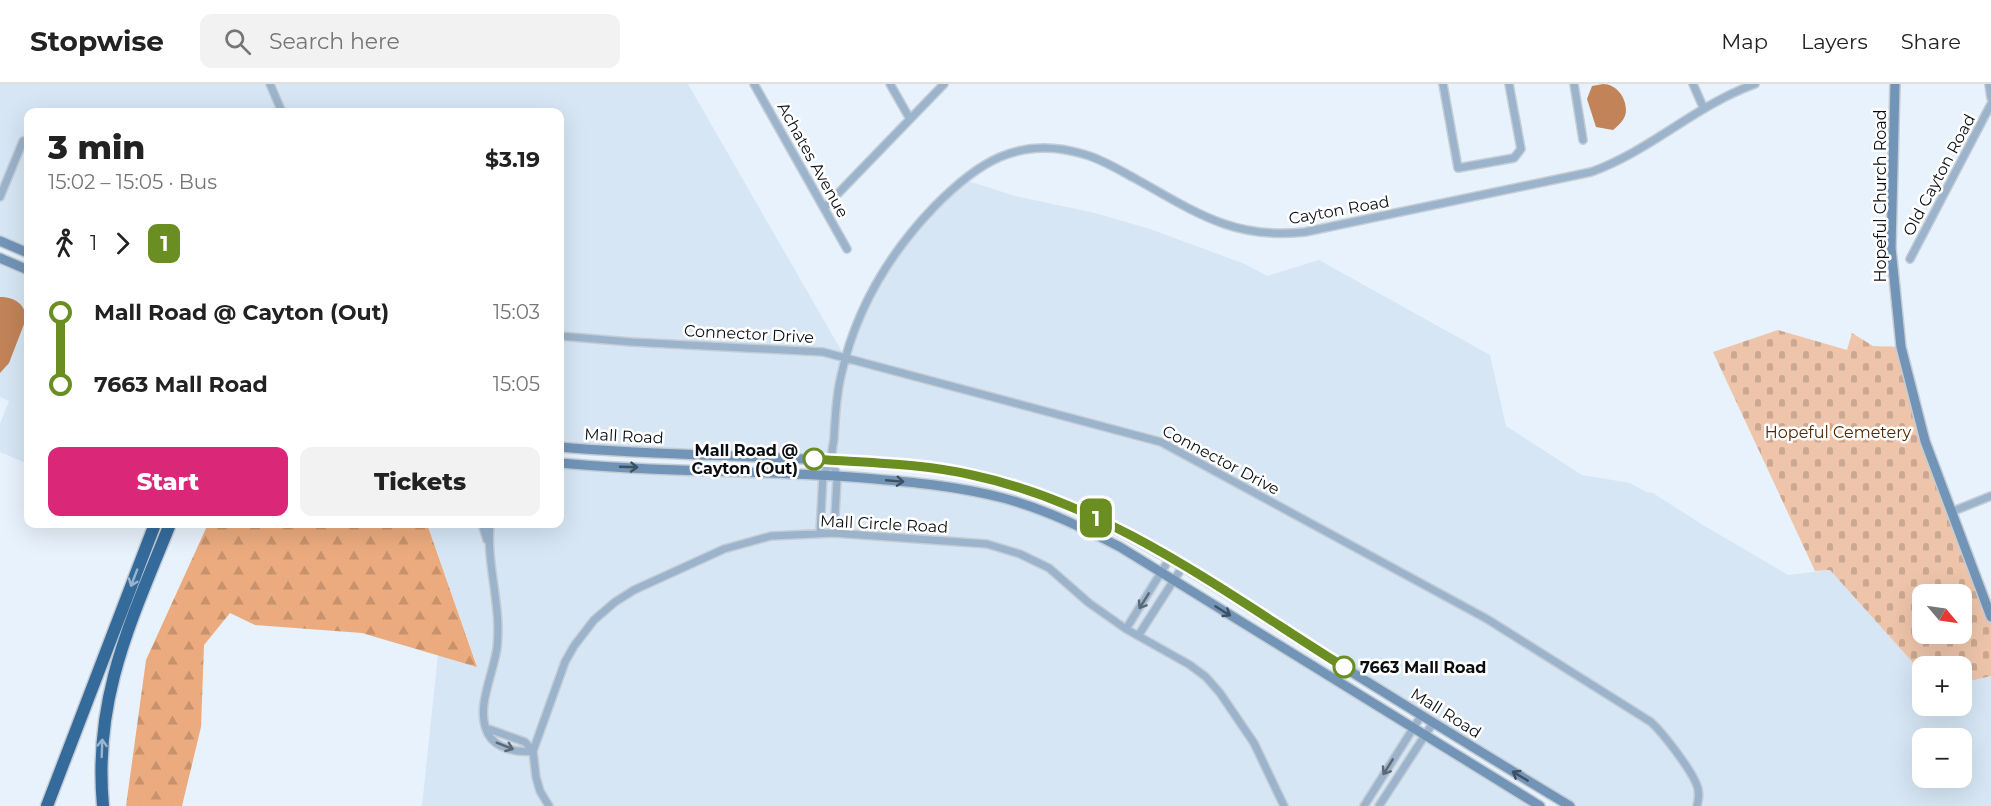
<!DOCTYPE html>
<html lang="en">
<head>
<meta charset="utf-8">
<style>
	body { margin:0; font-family:Montserrat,sans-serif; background:#f2f2f2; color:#222; height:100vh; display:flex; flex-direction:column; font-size:22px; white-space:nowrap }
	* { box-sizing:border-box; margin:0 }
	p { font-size:20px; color:#767676 }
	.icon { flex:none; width:33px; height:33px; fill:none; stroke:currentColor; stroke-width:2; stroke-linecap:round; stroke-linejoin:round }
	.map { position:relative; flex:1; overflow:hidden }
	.sheet { position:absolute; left:24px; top:24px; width:540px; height:420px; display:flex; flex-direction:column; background:#fff; border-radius:12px; box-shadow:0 6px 24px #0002 }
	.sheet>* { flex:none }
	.badge { padding:0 12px; border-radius:9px; font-size:21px; line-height:39px }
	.needle { width:39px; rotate:119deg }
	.fabs { position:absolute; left:1912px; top:500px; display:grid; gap:12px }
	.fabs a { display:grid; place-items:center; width:60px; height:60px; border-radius:12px; background:#fff; box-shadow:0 6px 24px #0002; font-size:30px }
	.map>.badge { position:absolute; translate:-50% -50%; box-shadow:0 0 0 3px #fff }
	.legs { display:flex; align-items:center; gap:9px; height:66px; padding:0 24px; font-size:20px }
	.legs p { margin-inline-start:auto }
	.summary { display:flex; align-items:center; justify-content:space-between; height:102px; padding:0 24px }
	h1 { font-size:33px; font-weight:800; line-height:45px }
	.primary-button { display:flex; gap:12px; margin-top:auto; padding:12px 24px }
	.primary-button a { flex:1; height:69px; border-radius:12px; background:#db2777; color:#fff; font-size:24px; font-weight:800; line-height:69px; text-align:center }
	.primary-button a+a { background:#f2f2f2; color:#222 }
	ul { padding:0 24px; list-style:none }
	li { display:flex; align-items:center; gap:21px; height:72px; font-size:22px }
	li i { display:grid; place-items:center; width:9px; height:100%; margin:0 8px; background:currentColor }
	li i::after { content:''; width:15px; height:15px; margin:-8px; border:4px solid; border-radius:50%; background:#fff }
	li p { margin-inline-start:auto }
	li:first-child i { background:linear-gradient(#0000 50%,currentColor 0) }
	li:last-child i { background:linear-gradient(currentColor 50%,#0000 0) }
	header { display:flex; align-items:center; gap:36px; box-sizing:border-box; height:84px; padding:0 30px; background:#fff; border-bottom:2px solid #e0e0e0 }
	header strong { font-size:28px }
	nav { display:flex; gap:33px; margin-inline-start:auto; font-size:21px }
	.search { width:420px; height:54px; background:#f2f2f2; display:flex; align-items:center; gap:15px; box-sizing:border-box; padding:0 21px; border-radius:12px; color:#767676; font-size:22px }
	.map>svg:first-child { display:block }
	.built { fill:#d6e6f4; fill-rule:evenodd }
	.forest { fill:url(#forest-firs) }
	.cemetery { fill:url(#cemetery-stones); fill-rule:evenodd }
	.water { fill:#c18357 }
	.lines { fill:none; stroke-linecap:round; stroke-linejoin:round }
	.minor-casing { stroke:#c4cdd6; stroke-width:10 }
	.secondary-casing { stroke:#c4cdd6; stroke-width:12 }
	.motorway-casing { stroke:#c4cdd6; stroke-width:15 }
	.minor { stroke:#9bb3cb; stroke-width:7 }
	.secondary { stroke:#7194b7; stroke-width:9 }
	.motorway { stroke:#356b9b; stroke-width:12 }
	.oneway { stroke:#3e5064 }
	.oneway2 { stroke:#9ab5cd }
	.oneway3 { stroke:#5a6877 }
	.line-1-casing { stroke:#fff; stroke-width:14 }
	.line-1 { stroke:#6b8e23; stroke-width:9 }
	.stop-1-dot { fill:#fff; stroke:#6b8e23; stroke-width:3 }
	.labels { text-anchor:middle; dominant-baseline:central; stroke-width:5; stroke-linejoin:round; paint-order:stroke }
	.street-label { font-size:16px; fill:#0a0d11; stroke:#fff }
	.park-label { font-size:16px; fill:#502803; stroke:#fff }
	.stop-label { font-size:16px; font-weight:bold; fill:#0a0d11; stroke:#fff; text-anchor:end }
</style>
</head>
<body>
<header>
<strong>Stopwise</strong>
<div class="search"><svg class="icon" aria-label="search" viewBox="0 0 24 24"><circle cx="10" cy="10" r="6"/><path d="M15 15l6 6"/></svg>Search here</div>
<nav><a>Map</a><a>Layers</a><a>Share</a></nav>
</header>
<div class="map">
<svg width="1991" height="722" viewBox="0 0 1991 722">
	<defs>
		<pattern id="forest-firs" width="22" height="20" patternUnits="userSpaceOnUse" patternTransform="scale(1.5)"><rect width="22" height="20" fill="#ebab7e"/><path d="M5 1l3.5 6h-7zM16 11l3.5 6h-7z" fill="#c8926c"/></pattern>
		<pattern id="cemetery-stones" width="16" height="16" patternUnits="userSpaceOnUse" patternTransform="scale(1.5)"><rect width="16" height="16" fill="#eec5aa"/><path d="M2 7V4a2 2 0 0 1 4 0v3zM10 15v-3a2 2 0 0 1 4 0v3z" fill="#cba891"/></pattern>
	</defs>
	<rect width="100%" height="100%" fill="#e8f2fc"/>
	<path class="built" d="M0,0H688L845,273L853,249L889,177L957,100L964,101L968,97L1015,112L1095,129L1150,145L1245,180L1267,192L1319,176L1490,271L1506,342L1582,391L1630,399L1646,408L1653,409L1703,441L1788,491L1830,486L1923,590V621H1962V599L1991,592V722H1570L1181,481L1033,408L913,383L560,363V28H28V169L0,157ZM1923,654H1962V693H1923Z
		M0,174L28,186V380L0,368V340L9,317L0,313Z
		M560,379L961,405L1077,441L1540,722H422L438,570L477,582L427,440H560Z"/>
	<path class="forest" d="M208,440H427L477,583L362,549L255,541L230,529L204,561L201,643L182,722H126L146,576Z"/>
	<path class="cemetery" d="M1778,246L1847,266L1852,249L1873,262L1901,263L1911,310L1991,533V592L1962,599V582H1923V590L1830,486L1815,487L1713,268ZM1923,510H1962V549H1923Z"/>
	<path class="water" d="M1603,0C1616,0 1626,13 1626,26C1626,35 1619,41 1613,46L1596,43L1587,15L1592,2Z
		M0,213C14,213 26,220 26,235L9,279L0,289Z"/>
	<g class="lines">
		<defs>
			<path id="minor" d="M270,0L282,28
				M754,0L847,165
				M890,0L910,35
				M1443,0L1458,84L1514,74L1521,65L1509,0
				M1574,0L1583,56
				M1693,0L1704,25
				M1989,0L1991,14
				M0,113L23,57L28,56
				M824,124L944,0
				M1910,175L1991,20
				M560,252L631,258L823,268L1161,358L1487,535L1651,638C1663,649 1689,683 1696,699C1700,707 1699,714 1697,722
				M1951,428L1991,412
				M482,440L487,456
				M490,440C486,481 502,522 497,564C493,592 475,624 488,650C496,665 519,669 533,667
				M820,449L823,391L832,376
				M834,449C835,431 836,413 837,395C837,388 833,383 832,377C831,370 833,362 834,355C835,334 836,312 841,292C855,227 888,171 934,123C977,79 1018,51 1083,70C1102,75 1119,86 1136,95C1195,128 1234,156 1305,148L1591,88C1650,67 1696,21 1755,0
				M1126,545L1170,474
				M1138,552L1183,482
				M486,644L525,658L533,667
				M549,722L540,707L536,693L533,667L565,578L574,562L594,536L615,518L634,506L724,465L771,452L834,449L987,460L1020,470L1049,484L1089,519L1126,545L1190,581L1206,593L1220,609L1254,659L1284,722
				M1364,722L1421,632
				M1379,722L1433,639"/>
			<path id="secondary" d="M1895,0L1891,164L1901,263L1925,357L1991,533
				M0,157L28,169
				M0,174L28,186
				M560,363C659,372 758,371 858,378C896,381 935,382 973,391C1092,419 1191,487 1292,551C1385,609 1477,666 1570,722
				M560,379C661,389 763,386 864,394C911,398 957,402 1003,414C1045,425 1083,444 1120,463L1540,722"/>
			<path id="motorway" d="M47,722L155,440
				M103,722C93,614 131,537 170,440"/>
		</defs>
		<use href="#minor" class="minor-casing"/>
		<use href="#secondary" class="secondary-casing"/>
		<use href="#motorway" class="motorway-casing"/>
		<use href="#minor" class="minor"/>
		<use href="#secondary" class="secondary"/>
		<use href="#motorway" class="motorway"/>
	</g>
	<defs><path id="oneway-shaft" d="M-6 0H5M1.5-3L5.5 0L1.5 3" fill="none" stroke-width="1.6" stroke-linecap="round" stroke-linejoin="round" transform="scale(1.5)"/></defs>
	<g class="oneway">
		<use href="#oneway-shaft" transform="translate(629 383) rotate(2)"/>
		<use href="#oneway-shaft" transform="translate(895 397) rotate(5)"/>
		<use href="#oneway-shaft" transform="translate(1223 527) rotate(32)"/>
		<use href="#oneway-shaft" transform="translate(1520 692) rotate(-149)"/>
	</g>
	<g class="oneway2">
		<use href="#oneway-shaft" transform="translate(134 494) rotate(111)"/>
		<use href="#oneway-shaft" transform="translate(102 664) rotate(-88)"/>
	</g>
	<g class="oneway3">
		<use href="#oneway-shaft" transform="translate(1144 517) rotate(122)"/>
		<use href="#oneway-shaft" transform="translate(505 662) rotate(22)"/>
		<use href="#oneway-shaft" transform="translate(1388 683) rotate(122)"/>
	</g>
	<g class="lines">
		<defs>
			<path id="line-1" d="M814,375C866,379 920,379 972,391C1109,420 1227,510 1344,583"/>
		</defs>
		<use href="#line-1" class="line-1-casing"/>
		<use href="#line-1" class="line-1"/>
	</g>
	<g class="stop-1-dot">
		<circle cx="814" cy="375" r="10"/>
		<circle cx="1344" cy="583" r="10"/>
	</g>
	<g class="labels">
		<g class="street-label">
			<text transform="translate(813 76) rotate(61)">Achates Avenue</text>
			<text transform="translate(1939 91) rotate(-62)">Old Cayton Road</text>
			<text transform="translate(1880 112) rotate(-90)">Hopeful Church Road</text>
			<text transform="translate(1339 126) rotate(-10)">Cayton Road</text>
			<text transform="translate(749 250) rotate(3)">Connector Drive</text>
			<text transform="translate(624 352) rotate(3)">Mall Road</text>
			<text transform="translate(1221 376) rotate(28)">Connector Drive</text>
			<text transform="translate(884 440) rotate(3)">Mall Circle Road</text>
			<text transform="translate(1446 629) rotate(32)">Mall Road</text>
		</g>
		<g class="park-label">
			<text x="1838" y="348">Hopeful Cemetery</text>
		</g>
		<g class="stop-label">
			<text x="798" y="366">Mall Road @<tspan x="798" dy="18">Cayton (Out)</tspan></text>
			<text x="1360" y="583" text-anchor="start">7663 Mall Road</text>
		</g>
	</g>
</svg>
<div class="fabs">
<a><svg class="needle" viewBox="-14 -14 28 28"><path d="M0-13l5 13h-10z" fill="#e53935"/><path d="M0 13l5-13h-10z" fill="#767676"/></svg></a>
<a>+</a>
<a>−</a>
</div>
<b class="badge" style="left:1096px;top:434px;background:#6b8e23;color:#fff">1</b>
<section class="sheet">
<div class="summary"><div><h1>3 min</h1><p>15:02 – 15:05 · Bus</p></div><b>$3.19</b></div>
<div class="legs"><svg class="icon" aria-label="walk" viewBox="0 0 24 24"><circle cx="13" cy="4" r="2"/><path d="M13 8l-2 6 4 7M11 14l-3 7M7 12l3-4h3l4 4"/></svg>1<svg class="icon" aria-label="forward" viewBox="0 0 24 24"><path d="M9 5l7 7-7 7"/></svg><b class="badge" style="background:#6b8e23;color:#fff">1</b></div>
<ul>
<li><i style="color:#6b8e23"></i><b>Mall Road @ Cayton (Out)</b><p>15:03</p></li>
<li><i style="color:#6b8e23"></i><b>7663 Mall Road</b><p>15:05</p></li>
</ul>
<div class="primary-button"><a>Start</a><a>Tickets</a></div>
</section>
</div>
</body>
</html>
